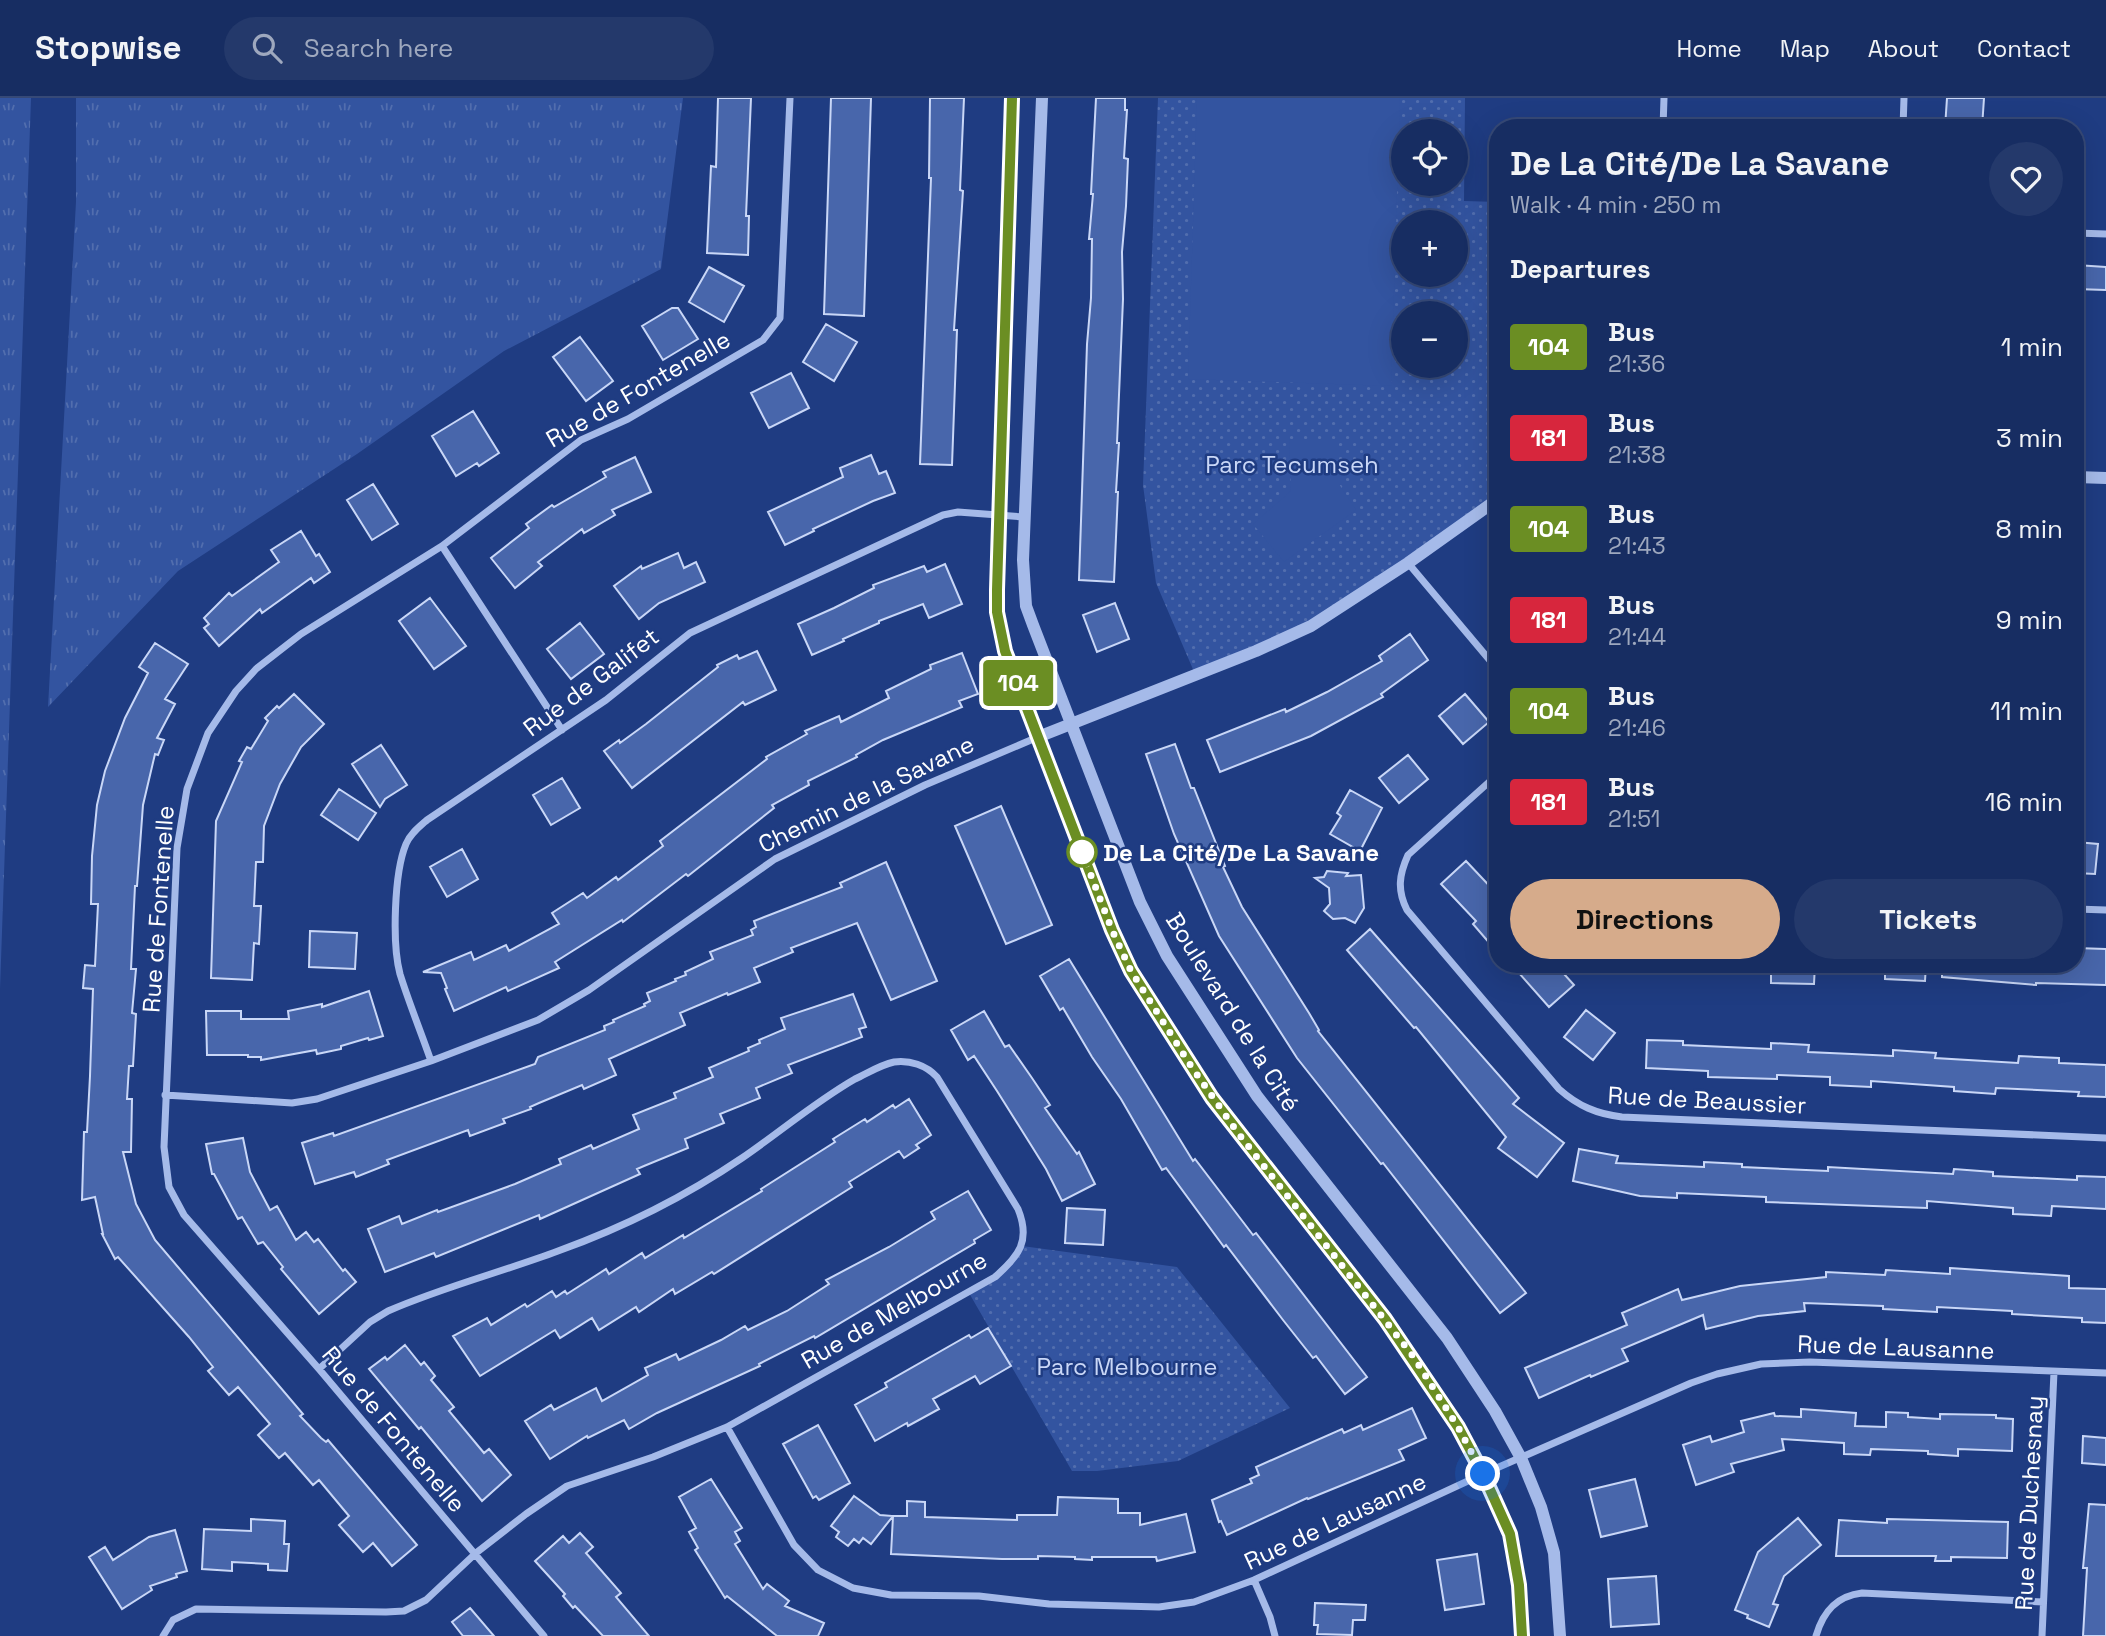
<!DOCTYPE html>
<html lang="en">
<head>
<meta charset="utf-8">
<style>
	body { margin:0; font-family:"Space Grotesk",sans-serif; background:#24396b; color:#f1f3f6; height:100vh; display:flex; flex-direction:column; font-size:26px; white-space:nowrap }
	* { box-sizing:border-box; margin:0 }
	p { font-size:23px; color:#9ea8be }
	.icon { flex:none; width:38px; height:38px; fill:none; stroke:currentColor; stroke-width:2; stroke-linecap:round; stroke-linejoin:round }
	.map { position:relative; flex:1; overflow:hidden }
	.panel { position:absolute; left:1489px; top:21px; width:595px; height:854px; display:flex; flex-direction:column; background:#172d62; border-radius:28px; box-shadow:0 7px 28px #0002,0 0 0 2px #364977 }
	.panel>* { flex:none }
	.badge { padding:0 14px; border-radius:5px; font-size:24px; line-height:46px }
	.tools { position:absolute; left:1391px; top:21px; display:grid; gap:14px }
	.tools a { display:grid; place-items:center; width:77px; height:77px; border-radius:50%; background:#172d62; box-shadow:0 7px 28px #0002,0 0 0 2px #364977; font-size:35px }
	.you { position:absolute; width:35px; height:35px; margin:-18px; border:5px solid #fff; border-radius:50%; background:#1a73e8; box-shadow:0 0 0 10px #1a73e833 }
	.map>.badge { position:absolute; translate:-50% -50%; box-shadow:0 0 0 4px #fff }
	h2 { padding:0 21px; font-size:26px; line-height:63px }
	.round { display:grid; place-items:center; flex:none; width:74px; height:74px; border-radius:37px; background:#24396b }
	.head { display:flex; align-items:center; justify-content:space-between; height:119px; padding:0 21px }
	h1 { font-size:33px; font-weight:700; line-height:52px }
	.primary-button { display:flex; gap:14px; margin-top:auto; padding:14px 21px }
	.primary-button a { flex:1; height:80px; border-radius:42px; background:#d6ab8b; color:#111; font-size:28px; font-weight:700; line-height:80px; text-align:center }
	.primary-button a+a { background:#24396b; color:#f1f3f6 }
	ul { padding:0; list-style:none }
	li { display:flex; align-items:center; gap:21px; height:91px; padding:0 21px }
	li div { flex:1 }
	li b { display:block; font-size:26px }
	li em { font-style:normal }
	li .badge { min-width:77px; font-weight:700; text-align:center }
	header { display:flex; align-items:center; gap:42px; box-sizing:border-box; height:98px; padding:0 35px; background:#172d62; border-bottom:2px solid #364977 }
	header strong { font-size:33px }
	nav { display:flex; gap:38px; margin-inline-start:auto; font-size:24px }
	.search { width:490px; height:63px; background:#24396b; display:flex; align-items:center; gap:18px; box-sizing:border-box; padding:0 24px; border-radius:38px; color:#9ea8be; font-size:26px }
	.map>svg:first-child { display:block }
	.grass { fill:url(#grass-tufts) }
	.park { fill:url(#park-dots); fill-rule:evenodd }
	.garden { fill:#3354a0 }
	.building { fill:#4866ab; stroke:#c9d7f7; stroke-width:2 }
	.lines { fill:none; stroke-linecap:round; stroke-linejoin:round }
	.minor { stroke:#a5bae9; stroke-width:7 }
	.tertiary { stroke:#a5bae9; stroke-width:12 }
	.line-casing { stroke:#fff; stroke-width:16 }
	.line { stroke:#6b8e23; stroke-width:10 }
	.walk { stroke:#fff; stroke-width:7; stroke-dasharray:0 12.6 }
	.stop-dot { fill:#fff; stroke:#6b8e23; stroke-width:3.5 }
	.labels { text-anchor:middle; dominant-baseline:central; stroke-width:5; stroke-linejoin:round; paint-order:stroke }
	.street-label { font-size:24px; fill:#fff; stroke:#1f3c82 }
	.park-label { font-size:24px; fill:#c9d7f7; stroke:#1f3c82 }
	.stop-label { font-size:24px; font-weight:bold; fill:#fff; stroke:#1f3c82; text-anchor:start }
</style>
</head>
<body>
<header>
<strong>Stopwise</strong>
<div class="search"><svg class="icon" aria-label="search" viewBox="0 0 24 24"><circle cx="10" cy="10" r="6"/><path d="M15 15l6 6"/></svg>Search here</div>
<nav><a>Home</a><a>Map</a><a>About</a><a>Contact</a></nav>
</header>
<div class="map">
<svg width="2106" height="1538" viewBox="0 0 2106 1538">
	<defs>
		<pattern id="grass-tufts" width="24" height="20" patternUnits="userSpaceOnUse" patternTransform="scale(1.75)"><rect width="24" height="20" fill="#3354a0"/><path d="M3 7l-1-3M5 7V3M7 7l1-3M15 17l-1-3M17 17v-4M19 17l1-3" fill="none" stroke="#526eae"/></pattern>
		<pattern id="park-dots" width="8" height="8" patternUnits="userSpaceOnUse" patternTransform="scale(1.75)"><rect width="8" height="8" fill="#3354a0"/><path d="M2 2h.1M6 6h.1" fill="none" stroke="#526eae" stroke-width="1.8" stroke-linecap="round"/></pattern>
	</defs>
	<rect width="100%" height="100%" fill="#1f3c82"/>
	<path class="grass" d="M0,0H31L0,891Z
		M76,0H683L661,171L504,253L357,356L178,473L48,609L76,104Z"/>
	<path class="park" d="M1158,0H1465L1464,103L1498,104V401L1335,514L1195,576L1156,485L1143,387ZM1404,33H1456V86H1404ZM1404,124H1456V177H1404ZM1404,215H1456V268H1404Z
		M1022,1148L1177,1169L1290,1310L1178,1363L1097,1373H1072L969,1195L1004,1171Z"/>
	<path class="garden" d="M1197,0H1400L1391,288L1188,281Z
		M1289,341H1339V386L1356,412L1284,464L1253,426L1291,393Z"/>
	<path class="building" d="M718,0H751L746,118H749L748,157L707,155L711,68L716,69Z
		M831,0H871L864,218L824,216Z
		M930,0H964L960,92L963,93L954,232H957L952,367L920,366L931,80H929Z
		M1096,0H1125V12H1127L1124,60L1128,61L1126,108L1122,154L1123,201L1117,345H1119L1116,394H1118L1114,484L1079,482L1087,246L1091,200L1092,141H1089L1093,96H1091Z
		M1947,0H1984L1982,30H1945Z
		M2076,167L2106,169V192L2076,191Z
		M709,169L744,188L724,224L689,204Z
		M672,210H678L698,241L663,262L642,228Z
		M826,226L857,244L834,283L803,264Z
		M580,239L613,283L586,303L553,259Z
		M791,275L809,310L769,330L751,295Z
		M473,313L499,355L479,368L477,365L456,378L432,338Z
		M871,357L879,376L886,373L895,395L873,403L813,431L814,433L785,447L768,414L843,379L840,370Z
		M635,359L651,394L612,412L615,417L584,435L582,431L538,464L542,468L515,490L491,460L529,430L526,426L552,407L554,409L606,379L603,374Z
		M373,386L398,426L372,442L347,402Z
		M301,433L316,458L319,456L330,474L314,485L311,480L262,515L260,511L219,548L204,530L209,526L204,520L229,495L232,498L279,464L271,452Z
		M678,455L684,470L696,464L705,484L659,505L639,521L614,488L641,468L642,471Z
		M945,466L962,506L929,520L923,506L879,523V525L843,541L844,543L812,557L798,526L834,510L874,490L873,487L924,468L927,474Z
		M430,500L466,548L434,571L399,523Z
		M1115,505L1129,541L1097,554L1083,517Z
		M580,525L604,556L571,581L547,551Z
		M1410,536L1428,562L1381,596L1383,599L1311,638L1220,674L1207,642L1285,611L1286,614L1327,594L1382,563L1379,558Z
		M155,545L188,566L165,601L175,606L157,640L164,642L158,657L155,656L143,707L137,788H135L131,871H136L132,915L136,916L133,968H129L127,1001H132L131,1054H123L136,1106L155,1142L303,1316L300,1318L321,1340L326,1344L328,1342L417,1447L392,1468L373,1445L363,1454L339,1427L349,1418L319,1382L313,1387L285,1355L279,1360L258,1337L270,1326L238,1289L229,1297L208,1273L213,1269L189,1239L118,1159L115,1161L102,1136H103L95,1099L82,1102L84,1034H87L90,978L93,891L83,890L85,867L95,868L98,806H91L92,758L97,707L105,673L125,620L148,575L139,569Z
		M757,553L776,592L745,607L743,604L632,690L604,653L619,642L620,645L646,626L718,569L717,567L737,557L739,561Z
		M962,555L978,596L959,603L962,609L883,642L856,657L857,659L808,683L809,687L772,707L774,710L688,778L686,776L623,824L622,822L555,864L559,870L508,893L506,889L454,913L445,891L447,890L441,875L423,874L471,854L474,862L506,847L509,853L559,826L552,815L583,795L587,800L616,779L618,782L663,748L660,743L767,661L766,659L807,636L805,633L839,618L841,624L889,600L886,593L931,571L930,567Z
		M294,596L324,626L301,649L280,686L264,728L263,764H256L254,808H261L259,846L254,845L252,882L211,880L216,723L242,664L239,663L247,649L251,651L268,623L265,620L277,608L279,610Z
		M1465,596L1489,624L1463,646L1439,618Z
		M1175,646L1191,690H1194L1225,768L1223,769L1242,809L1309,915L1319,932L1318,933L1526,1195L1500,1215L1383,1065L1381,1066L1297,960L1219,838L1174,736L1146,656Z
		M381,647L407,687L385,701L380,709L352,666Z
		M1408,657L1428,681L1399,705L1379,680Z
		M562,680L580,710L551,727L533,697Z
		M339,691L376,715L358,742L321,717Z
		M1350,692L1382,710L1360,753L1330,736L1341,718L1337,715Z
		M1001,708L1052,827L1006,846L955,728Z
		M2076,744L2098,746L2095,776L2076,775Z
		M462,751L478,781L447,799L430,769Z
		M1466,763L1498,797V855L1473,826L1476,823L1441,786Z
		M886,764L937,883L891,902L857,825L791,850L793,854L754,870L760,884L728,897L727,895L680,915L685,927L609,961L616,977L584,991L582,987L539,1005L530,1009L531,1011L503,1021L505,1025L470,1038L468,1032L387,1062L389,1066L356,1079L354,1074L315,1086L302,1045L333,1035L334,1038L535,966L538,959L605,932L604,928L614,924L613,922L645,908L644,906L650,903L647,895L676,883L675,881L686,877L685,874L713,861L710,854L753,837L751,832L756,829L754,823L842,789L840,785Z
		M1327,773L1348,775L1346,778L1361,777L1364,810L1355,825L1345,820L1333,821L1324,813L1330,806L1329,790L1315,780L1324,779Z
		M1370,831L1519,1000L1513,1006L1564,1045L1537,1079L1498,1050L1506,1039L1416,929L1414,930L1347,852Z
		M310,833L357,835L355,871L309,869Z
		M2076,850L2106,851V887L2036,885V887L1942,879V866H2076Z
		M1069,861L1193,1063L1195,1061L1253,1137L1256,1135L1367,1279L1345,1296L1316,1258L1313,1260L1283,1222L1226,1147L1224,1149L1166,1070L1162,1072L1121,1001L1092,959L1063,910L1060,912L1040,878Z
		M1511,866H1555L1574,887L1549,909Z
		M1771,866H1815L1814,886L1771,885Z
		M1885,866H1926L1925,883L1885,881Z
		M369,893L383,938L369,942L368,940L341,948V951L317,956L316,952L261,962V959H248V957H207L206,913H241V921H289L288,913L322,906V909Z
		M853,896L866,929L859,931L862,939L788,967L792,975L756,990L760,1000L720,1016L724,1025L685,1041L688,1050L644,1068L637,1071L640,1076L540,1121L539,1117L436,1159L434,1155L385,1174L368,1131L399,1118L402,1126L437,1112L438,1114L515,1086L561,1066L559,1061L591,1047L593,1051L639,1031L633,1017L676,1000L674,995L713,979L709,970L749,953L748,950L760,945L759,942L785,931L781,920Z
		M1586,912L1615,935L1593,962L1564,939Z
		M984,913L1005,949L1009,947L1032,980L1050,1007L1045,1010L1077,1056L1079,1054L1095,1086L1062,1103L1046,1071L997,993L974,958L968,962L951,932Z
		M1647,942L1683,943V947L1771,951V945L1809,947L1808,954L1852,956L1893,958V952L1936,955L1935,960L2018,965L2019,958L2059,960V965L2106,967V999L2078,998L2079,994L1996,990L1995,996L1954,993V989L1871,983V989L1830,987V979L1777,977V981L1708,979V973L1646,970Z
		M909,1001L931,1037L916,1047L919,1050L904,1060L899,1053L849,1084L852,1089L714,1176L712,1174L675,1196L673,1191L639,1214L636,1209L599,1232L592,1220L560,1240L555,1232L480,1278L453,1238L487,1220L491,1227L525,1206L527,1209L552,1193L556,1199L565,1193L567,1196L606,1171L609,1176L642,1155L645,1160L683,1137L684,1140L762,1093L761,1091L835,1044L833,1041L865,1021L867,1024L893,1007L895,1010Z
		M243,1040L250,1074L270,1112L277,1108L296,1142L306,1134L314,1144L318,1141L343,1173L345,1171L356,1184L319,1216L281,1171L283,1169L263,1144L258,1146L242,1119L238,1121L214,1076H212L206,1046Z
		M1579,1051L1618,1058L1616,1065L1704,1069V1064L1742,1066V1069L1828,1073V1069L1953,1076L1954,1071L1993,1074V1078L2077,1082V1078L2106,1079V1111L2052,1108L2051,1118L2013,1116V1110L1927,1103V1110L1766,1104V1099L1722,1097L1677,1095V1100L1640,1098L1573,1083Z
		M968,1093L991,1132L974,1142L975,1145L815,1240L814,1238L759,1266L760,1268L657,1315L629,1331L624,1322L588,1340L587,1338L550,1361L525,1323L551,1307L554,1312L596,1290L602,1303L648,1277L645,1270L676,1256L679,1262L721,1242L745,1228L748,1232L787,1213L829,1186L826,1182L889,1149L935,1121L931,1114Z
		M1067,1110L1105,1112L1103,1147L1065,1145Z
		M1950,1170L2069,1178V1190L2106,1191V1225L2082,1224V1220L2012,1216V1213L1937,1209V1214L1883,1211V1208L1804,1205L1805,1213L1758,1218L1706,1231L1703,1217L1622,1251L1628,1263L1591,1279L1590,1277L1539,1300L1525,1270L1627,1227L1622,1215L1678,1191L1682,1202L1740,1188L1826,1179V1174L1885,1177L1886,1172L1950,1176Z
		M988,1230L1011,1268L980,1286L975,1278L933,1301L939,1311L908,1328L907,1325L875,1343L855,1307L887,1289L885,1285L969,1237L971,1240Z
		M405,1247L421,1267L424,1264L435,1278L431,1282L454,1309L449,1313L484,1355L489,1351L511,1377L482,1403L421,1329L419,1331L369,1271L385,1259L387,1262Z
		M1412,1310L1426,1340L1399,1352L1404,1362L1308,1401L1307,1400L1227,1437L1221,1423L1219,1424L1212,1402L1252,1385L1250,1381L1259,1377L1256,1369L1342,1331L1344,1335L1361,1327L1363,1332Z
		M1801,1311L1856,1315L1855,1328L1886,1329V1314L1908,1315V1319L1940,1321V1316L1996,1317V1320L2013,1321L2012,1353L1958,1351V1358L1928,1356V1353L1871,1351L1870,1357L1844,1356V1345L1782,1341L1784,1352L1731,1366L1734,1374L1696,1387L1683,1347L1710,1338L1712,1344L1744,1334L1741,1323L1774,1315L1775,1318L1801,1319Z
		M818,1327L850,1385L819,1402L816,1398L813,1400L783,1346Z
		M2083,1338L2106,1340V1367L2082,1365Z
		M711,1381L742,1430L735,1434L740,1443L735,1446L763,1491L767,1486L789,1503L785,1508L824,1525L818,1538H777L727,1498L725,1500L695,1452L698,1450L689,1434L696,1430L679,1399Z
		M1635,1381L1647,1428L1601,1439L1589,1392Z
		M854,1398L880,1417L893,1418L871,1446L863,1440L859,1445L854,1441L848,1448L836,1439L839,1434L831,1428Z
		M1058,1399L1118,1401V1415H1140V1427L1186,1416L1195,1454L1157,1463L1156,1459H1092V1462L1075,1461V1459L1038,1458V1461H1002L891,1456L893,1418H907V1403L925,1404V1419L1017,1422V1417H1057Z
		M2089,1406L2106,1407V1538H2083L2087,1470H2083Z
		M1798,1420L1821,1447L1784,1478L1773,1506L1778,1507L1769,1529L1747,1520L1748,1517L1735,1512L1758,1454Z
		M251,1421L285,1423L284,1446H289L287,1473L268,1472V1466L232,1464V1473L202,1471L204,1431L251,1433Z
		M1887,1421L2008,1424L2007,1460L1951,1459V1463H1935L1936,1458H1836L1839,1422L1887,1425Z
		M175,1432L187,1473L176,1476L177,1479L150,1488L152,1492L122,1511L89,1459L105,1449L113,1462L149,1439Z
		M580,1435L593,1449L586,1455L621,1495L616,1499L649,1538H603L575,1508L573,1510L563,1498L565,1496L535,1463L563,1438L569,1445Z
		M1477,1456L1484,1506L1445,1512L1437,1462Z
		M1656,1478L1659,1526L1611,1529L1608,1481Z
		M1315,1505L1366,1507L1365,1522H1353L1352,1537L1317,1536L1318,1527H1314Z
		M470,1510L494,1538H463L452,1524Z"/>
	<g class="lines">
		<path class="minor" d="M1663,30L1664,0
			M1903,30L1904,0
			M2076,135L2106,136
			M442,448L562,632
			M1408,465L1498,572
			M1498,676L1408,757C1399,777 1397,792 1407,812L1559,991C1578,1008 1597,1016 1622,1019L2106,1040
			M2076,811L2106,812
			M431,963C421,934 409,905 400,876C392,846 394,775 406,746C410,736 419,729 427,722L606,602L690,535L943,417L958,414L1024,419
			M165,997L292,1005L317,1001L431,963L538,922L589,892L775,761L925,687L1038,639
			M727,1329L794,1447L818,1472L853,1490L891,1497L979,1498L1049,1506L1159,1509L1194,1504L1254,1482L1483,1376L1691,1285L1717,1276L1761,1266L1810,1264L2106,1275
			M1254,1482L1270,1519L1275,1538
			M163,1538L173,1522L196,1511L386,1514L404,1513L426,1502L476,1455L526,1416L567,1388L653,1359L727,1329L995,1179C1019,1158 1031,1143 1018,1111L937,979C926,967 910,962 894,964C880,967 868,975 855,981C815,1004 780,1034 742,1060C686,1098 622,1130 558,1153C502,1174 443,1189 388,1213L370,1224L319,1271
			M544,1538L319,1271L184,1117L169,1089L164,1049L177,750L187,691L208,635L236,593L256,571L301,536L442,448L581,342L628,321L763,242L780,220L790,0
			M1816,1538C1823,1514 1836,1498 1862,1495L2043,1504
			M2042,1538L2054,1274"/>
		<path class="tertiary" d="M1012,0L997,492V515L1005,553L1112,832L1131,873L1212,1000L1385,1221L1458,1329L1483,1376L1510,1436L1519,1487L1522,1538
			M1042,0L1023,462L1026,508L1033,527L1140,804L1167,858L1257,998L1447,1240L1495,1313L1521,1360L1541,1409L1554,1455L1560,1538
			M2076,379L2106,380
			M1038,639L1256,553L1311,528L1408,465L1498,401"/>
	</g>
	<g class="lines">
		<defs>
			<path id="line" d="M1012,0L997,492V514L1005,553L1112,832L1131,873L1212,1000L1385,1221L1458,1329L1483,1376L1510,1436L1519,1487L1522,1538"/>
		</defs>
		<use href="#line" class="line-casing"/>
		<use href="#line" class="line"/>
		<path class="walk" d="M1082,754L1112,832L1131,873L1191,968L1238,1035L1413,1258L1458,1329L1483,1376"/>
	</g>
	<circle class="stop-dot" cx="1082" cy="754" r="14"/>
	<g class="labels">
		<g class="street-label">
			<text transform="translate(638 291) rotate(-30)">Rue de Fontenelle</text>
			<text transform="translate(591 584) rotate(-37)">Rue de Galifet</text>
			<text transform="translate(866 696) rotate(-26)">Chemin de la Savane</text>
			<text transform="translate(158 811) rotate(-86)">Rue de Fontenelle</text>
			<text transform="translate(1233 914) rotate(58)">Boulevard de la Cité</text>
			<text transform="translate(1707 1002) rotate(3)">Rue de Beaussier</text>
			<text transform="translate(894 1212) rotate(-30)">Rue de Melbourne</text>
			<text transform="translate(1896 1249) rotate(2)">Rue de Lausanne</text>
			<text transform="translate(394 1331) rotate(50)">Rue de Fontenelle</text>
			<text transform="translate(2029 1405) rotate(-87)">Rue de Duchesnay</text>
			<text transform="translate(1335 1423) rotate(-25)">Rue de Lausanne</text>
		</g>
		<g class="park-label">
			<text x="1292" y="366">Parc Tecumseh</text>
			<text x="1127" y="1268">Parc Melbourne</text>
		</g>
		<g class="stop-label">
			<text x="1103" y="754">De La Cité/De La Savane</text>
		</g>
	</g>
</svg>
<div class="tools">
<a><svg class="icon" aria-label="locate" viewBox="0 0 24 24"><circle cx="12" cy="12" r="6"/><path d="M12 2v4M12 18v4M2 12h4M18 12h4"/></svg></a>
<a>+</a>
<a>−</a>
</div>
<div class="you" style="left:1483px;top:1376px"></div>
<b class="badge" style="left:1018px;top:585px;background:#6b8e23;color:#fff">104</b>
<section class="panel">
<div class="head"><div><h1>De La Cité/De La Savane</h1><p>Walk · 4 min · 250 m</p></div><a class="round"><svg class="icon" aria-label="heart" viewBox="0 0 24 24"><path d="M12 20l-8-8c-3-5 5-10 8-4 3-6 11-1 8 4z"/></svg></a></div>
<h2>Departures</h2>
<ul>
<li><span class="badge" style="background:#6b8e23;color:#fff">104</span><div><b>Bus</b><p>21:36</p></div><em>1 min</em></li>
<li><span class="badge" style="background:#d7263d;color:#fff">181</span><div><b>Bus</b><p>21:38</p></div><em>3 min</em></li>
<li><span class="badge" style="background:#6b8e23;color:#fff">104</span><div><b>Bus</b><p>21:43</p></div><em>8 min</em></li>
<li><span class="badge" style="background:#d7263d;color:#fff">181</span><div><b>Bus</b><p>21:44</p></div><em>9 min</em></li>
<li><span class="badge" style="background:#6b8e23;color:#fff">104</span><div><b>Bus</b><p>21:46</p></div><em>11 min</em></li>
<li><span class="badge" style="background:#d7263d;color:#fff">181</span><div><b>Bus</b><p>21:51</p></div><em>16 min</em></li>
</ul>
<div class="primary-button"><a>Directions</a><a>Tickets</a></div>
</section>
</div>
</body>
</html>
